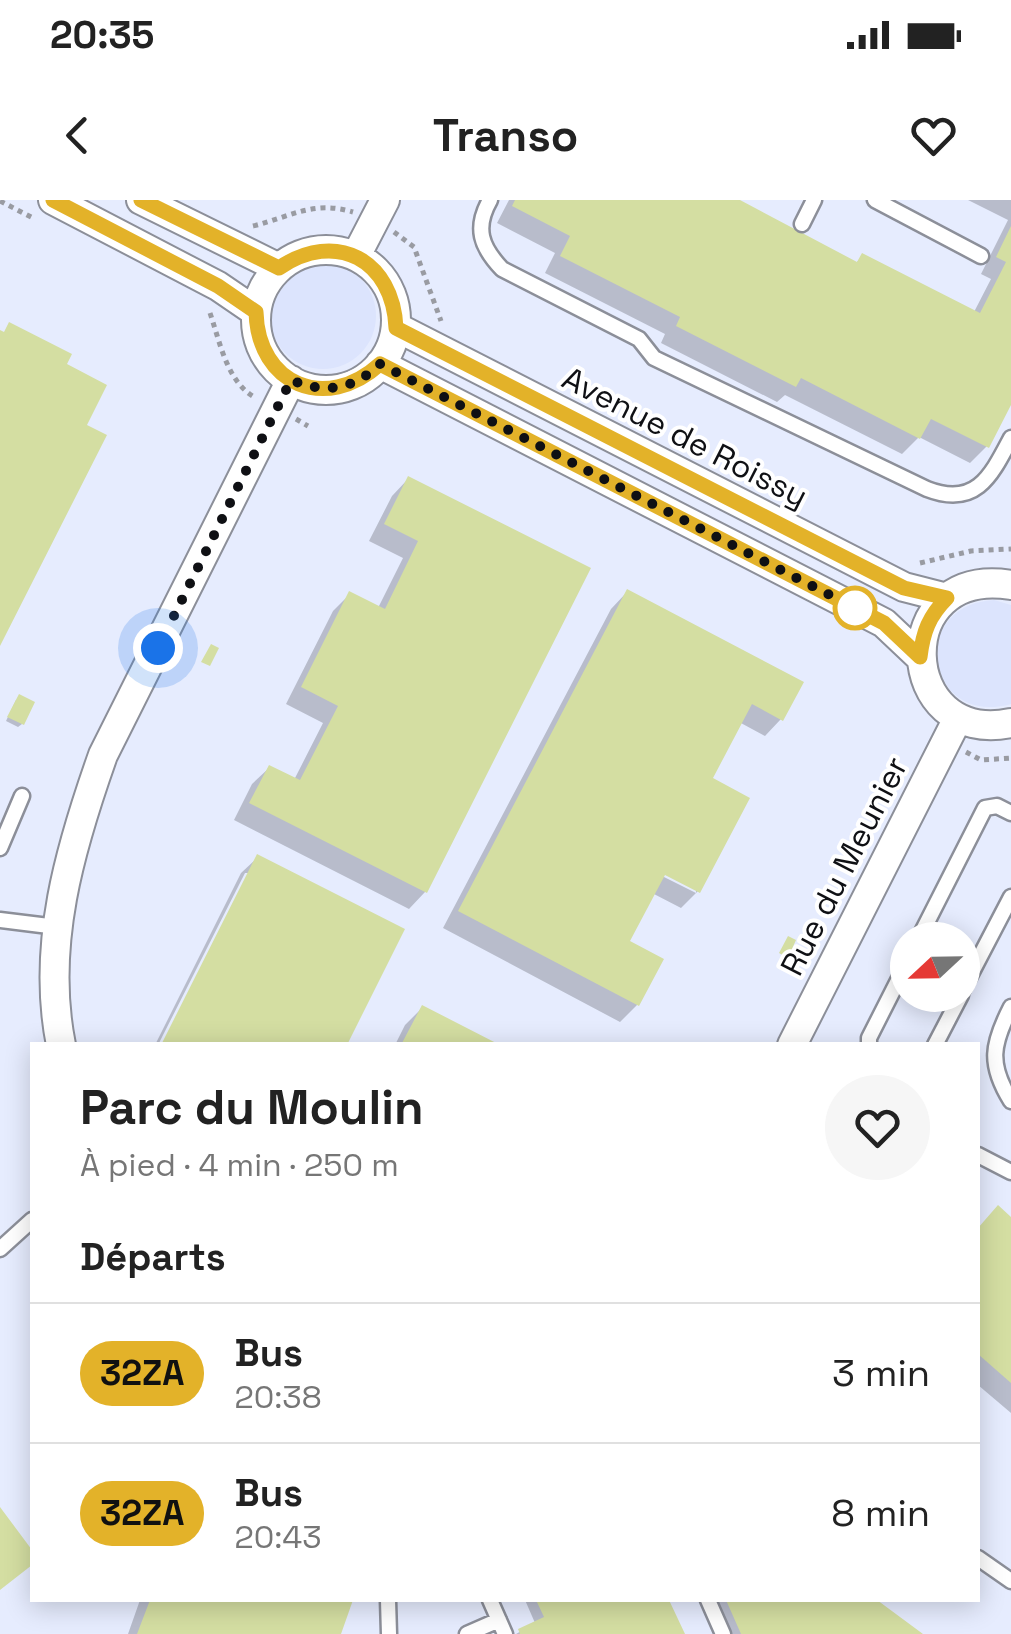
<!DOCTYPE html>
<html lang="fr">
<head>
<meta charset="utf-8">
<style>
	body { margin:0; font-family:"Space Grotesk",sans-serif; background:#f6f6f6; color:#222; height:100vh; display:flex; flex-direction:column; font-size:38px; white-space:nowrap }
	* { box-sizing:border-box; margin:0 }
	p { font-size:32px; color:#767676 }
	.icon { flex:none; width:55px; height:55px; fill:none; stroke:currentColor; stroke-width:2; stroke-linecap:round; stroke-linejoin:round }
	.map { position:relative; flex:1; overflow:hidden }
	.side { position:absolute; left:30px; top:842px; width:950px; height:560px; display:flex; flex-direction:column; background:#fff; border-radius:0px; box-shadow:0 5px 25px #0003 }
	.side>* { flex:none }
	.badge { padding:0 20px; border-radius:32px; font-size:35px; line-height:65px }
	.needle { width:65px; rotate:248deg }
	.tools { position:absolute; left:890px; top:722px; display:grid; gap:20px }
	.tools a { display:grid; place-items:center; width:90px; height:90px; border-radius:50%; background:#fff; box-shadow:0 5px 25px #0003; font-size:50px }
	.you { position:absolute; width:50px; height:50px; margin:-25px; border:8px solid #fff; border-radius:50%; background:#1a73e8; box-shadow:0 0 0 15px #1a73e833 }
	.map>.badge { position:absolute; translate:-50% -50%; box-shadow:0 0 0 5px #fff }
	h2 { padding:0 50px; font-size:38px; line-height:90px }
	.round { display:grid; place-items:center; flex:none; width:105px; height:105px; border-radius:52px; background:#f6f6f6 }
	.overview { display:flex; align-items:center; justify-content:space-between; height:170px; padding:0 50px }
	h1 { font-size:48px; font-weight:600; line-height:75px }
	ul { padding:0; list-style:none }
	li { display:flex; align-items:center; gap:30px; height:140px; padding:0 50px; border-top:2px solid #e0e0e0 }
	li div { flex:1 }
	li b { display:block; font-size:38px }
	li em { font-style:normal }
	li .badge { min-width:110px; font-weight:700; text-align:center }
	.status { display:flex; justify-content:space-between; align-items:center; height:70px; padding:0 50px; background:#fff; direction:ltr }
	.status svg { height:28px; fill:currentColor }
	header { display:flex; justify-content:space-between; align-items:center; height:130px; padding:0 50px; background:#fff; font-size:45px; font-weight:600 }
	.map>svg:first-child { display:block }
	.built { fill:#e6ecfe; fill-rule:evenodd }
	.green { fill:#dce4fd }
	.shadow { fill:#0003; fill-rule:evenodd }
	.building { fill:#d4dea2 }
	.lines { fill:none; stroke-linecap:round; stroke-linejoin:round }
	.service-casing { stroke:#8c8f99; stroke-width:19 }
	.minor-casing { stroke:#8c8f99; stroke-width:32 }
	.path { stroke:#999ba2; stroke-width:5; stroke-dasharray:5 5; stroke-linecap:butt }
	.service { stroke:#fff; stroke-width:14 }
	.minor { stroke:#fff; stroke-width:28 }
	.line-casing { stroke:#fff; stroke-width:22 }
	.line { stroke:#e3b229; stroke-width:15 }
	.walk { stroke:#0f1014; stroke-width:10; stroke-dasharray:0 18 }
	.stop-dot { fill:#fff; stroke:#e3b229; stroke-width:5 }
	.labels { text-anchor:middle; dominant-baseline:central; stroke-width:8; stroke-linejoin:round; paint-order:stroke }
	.street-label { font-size:32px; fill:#0f1014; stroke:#fff }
</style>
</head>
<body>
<div class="status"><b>20:35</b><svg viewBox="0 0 49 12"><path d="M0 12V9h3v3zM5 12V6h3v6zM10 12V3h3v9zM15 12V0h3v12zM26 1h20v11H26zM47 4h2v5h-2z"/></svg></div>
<header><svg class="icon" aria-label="back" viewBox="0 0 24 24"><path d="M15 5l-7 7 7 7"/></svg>Transo<svg class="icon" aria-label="heart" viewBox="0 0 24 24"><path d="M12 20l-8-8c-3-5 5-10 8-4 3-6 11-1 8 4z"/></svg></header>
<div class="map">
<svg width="1011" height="1434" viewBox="0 0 1011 1434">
	<rect width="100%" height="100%" fill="#f3f6fe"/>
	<path class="built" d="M0,0H1011V1434H0ZM908,740H962V795H908ZM32,845H978V1400H32Z"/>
	<path class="green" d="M270 116a53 53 0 1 1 106 0a53 53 0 1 1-106 0Z
		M994,400L1011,405V504C926,528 906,405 994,400Z"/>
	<path class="shadow" d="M509,0H737L855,64L863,56L974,112L991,79L981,74L1008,20L968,0H1011V199L987,246L970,263L919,237L902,254L785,195L777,202L661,143L665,134L545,73L555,53L497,23Z
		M408,279L587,369L425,692L409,709L234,620L252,584L269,568L294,580L323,523L286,504L333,411L350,394L378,408L403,358L369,341L392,296Z
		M627,392L781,519L765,536L739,522L709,579L698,691L681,708L652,693L626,742L660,760L637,805L620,822L443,728L611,409ZM655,667L696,688V693L652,671Z
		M16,500L22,524L18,527L6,521Z
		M258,657L344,845H164L250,673H245L158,845H155L241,673Z
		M422,808L495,845H395L405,825Z
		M998,1009L1011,1020V1213L978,1185V1031Z
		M140,1400H350L338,1434H128Z
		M525,1400H666L682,1434H516L535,1423Z
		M702,1400H873L919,1434H717Z"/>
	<path class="building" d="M515,0H740L857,62L862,53L980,113L1006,62L996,57L1011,26V205L989,248L931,219L920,239L801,178L796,187L676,126L680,117L560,56L570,36L512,6Z
		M9,122L72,154L67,164L107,185L87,225L107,235L0,446V130L4,132Z
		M408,276L591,368L427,693L249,603L269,565L300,580L338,506L301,487L349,391L385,409L418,341L384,324Z
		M627,389L804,482L783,521L752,504L713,578L750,598L700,693L665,675L630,741L664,759L639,806L458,711Z
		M211,444L219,448L210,466L201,462Z
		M19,494L35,502L24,525L7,517Z
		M257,654L405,729L347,845H161Z
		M788,736L796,740L788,758L779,753Z
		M422,805L500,845H401Z
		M998,1005L1011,1017V1183L978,1154V1028Z
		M0,1307L32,1350V1365L0,1390Z
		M150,1400H353L341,1434H137Z
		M536,1400H669L685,1434H520L518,1429L544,1417Z
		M726,1400H877L923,1434H741Z"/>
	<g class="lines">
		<defs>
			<path id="service" d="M490,0C474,28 481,47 502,69L639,139L654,158L927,289C976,308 991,276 1011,238
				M875,0L981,56
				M802,24L814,0
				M0,648L22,596
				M0,720L57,727
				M918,740L985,608L997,606L1011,613
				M962,791L1011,697
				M1011,807C992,844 988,864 1011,901
				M869,845V838L908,761
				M935,845L961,795
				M978,955L1011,972
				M0,1049L32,1020
				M978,1358L1011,1381
				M388,1400L389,1434
				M490,1400L505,1434
				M708,1400L723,1434
				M467,1434L499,1420"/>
			<path id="minor" d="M53,0L218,86L256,112
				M141,0L279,68
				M256 120a70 70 0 1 1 140 0a70 70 0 1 1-140 0Z
				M356,56L385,0
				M396,127L904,387L947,398
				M380,164L884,423L920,457
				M1011,385C888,365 896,547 1011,523
				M61,845C41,746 70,648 103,555L291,180
				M792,845L958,518"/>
		</defs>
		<use href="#service" class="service-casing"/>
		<use href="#minor" class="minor-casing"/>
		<path class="path" d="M0,1L33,18
			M253,26C290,17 313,0 353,12
			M394,32L414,47L441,121
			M210,113C220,142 227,183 256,198
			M296,219L308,226
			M920,363L971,351L1011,349
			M966,552L981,560L1011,558"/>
		<use href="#service" class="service"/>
		<use href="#minor" class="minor"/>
	</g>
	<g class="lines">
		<defs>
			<path id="line" d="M53,0L218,86L256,112C258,185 326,213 380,164L884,423L920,457C923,432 929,416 947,398L904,388L396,128C393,60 336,29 279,68L141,0"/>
		</defs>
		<use href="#line" class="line-casing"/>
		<use href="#line" class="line"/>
		<path class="walk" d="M158,448L291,180C325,194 353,190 380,164L855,408"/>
	</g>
	<circle class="stop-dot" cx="855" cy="408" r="20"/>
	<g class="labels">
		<g class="street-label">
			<text transform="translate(685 237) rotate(27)">Avenue de Roissy</text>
			<text transform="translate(844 666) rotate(-63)">Rue du Meunier</text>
		</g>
	</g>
</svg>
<div class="tools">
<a><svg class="needle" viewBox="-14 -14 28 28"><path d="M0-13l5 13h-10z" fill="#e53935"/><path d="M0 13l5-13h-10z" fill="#767676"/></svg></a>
</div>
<div class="you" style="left:158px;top:448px"></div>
<section class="side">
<div class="overview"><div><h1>Parc du Moulin</h1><p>À pied · 4 min · 250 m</p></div><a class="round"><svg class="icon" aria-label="heart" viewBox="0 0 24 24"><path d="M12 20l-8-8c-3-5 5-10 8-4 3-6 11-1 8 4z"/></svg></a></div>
<h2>Départs</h2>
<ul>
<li><span class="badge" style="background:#e3b229;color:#111">32ZA</span><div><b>Bus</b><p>20:38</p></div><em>3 min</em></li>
<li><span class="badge" style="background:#e3b229;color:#111">32ZA</span><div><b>Bus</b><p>20:43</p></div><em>8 min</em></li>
</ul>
</section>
</div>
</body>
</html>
